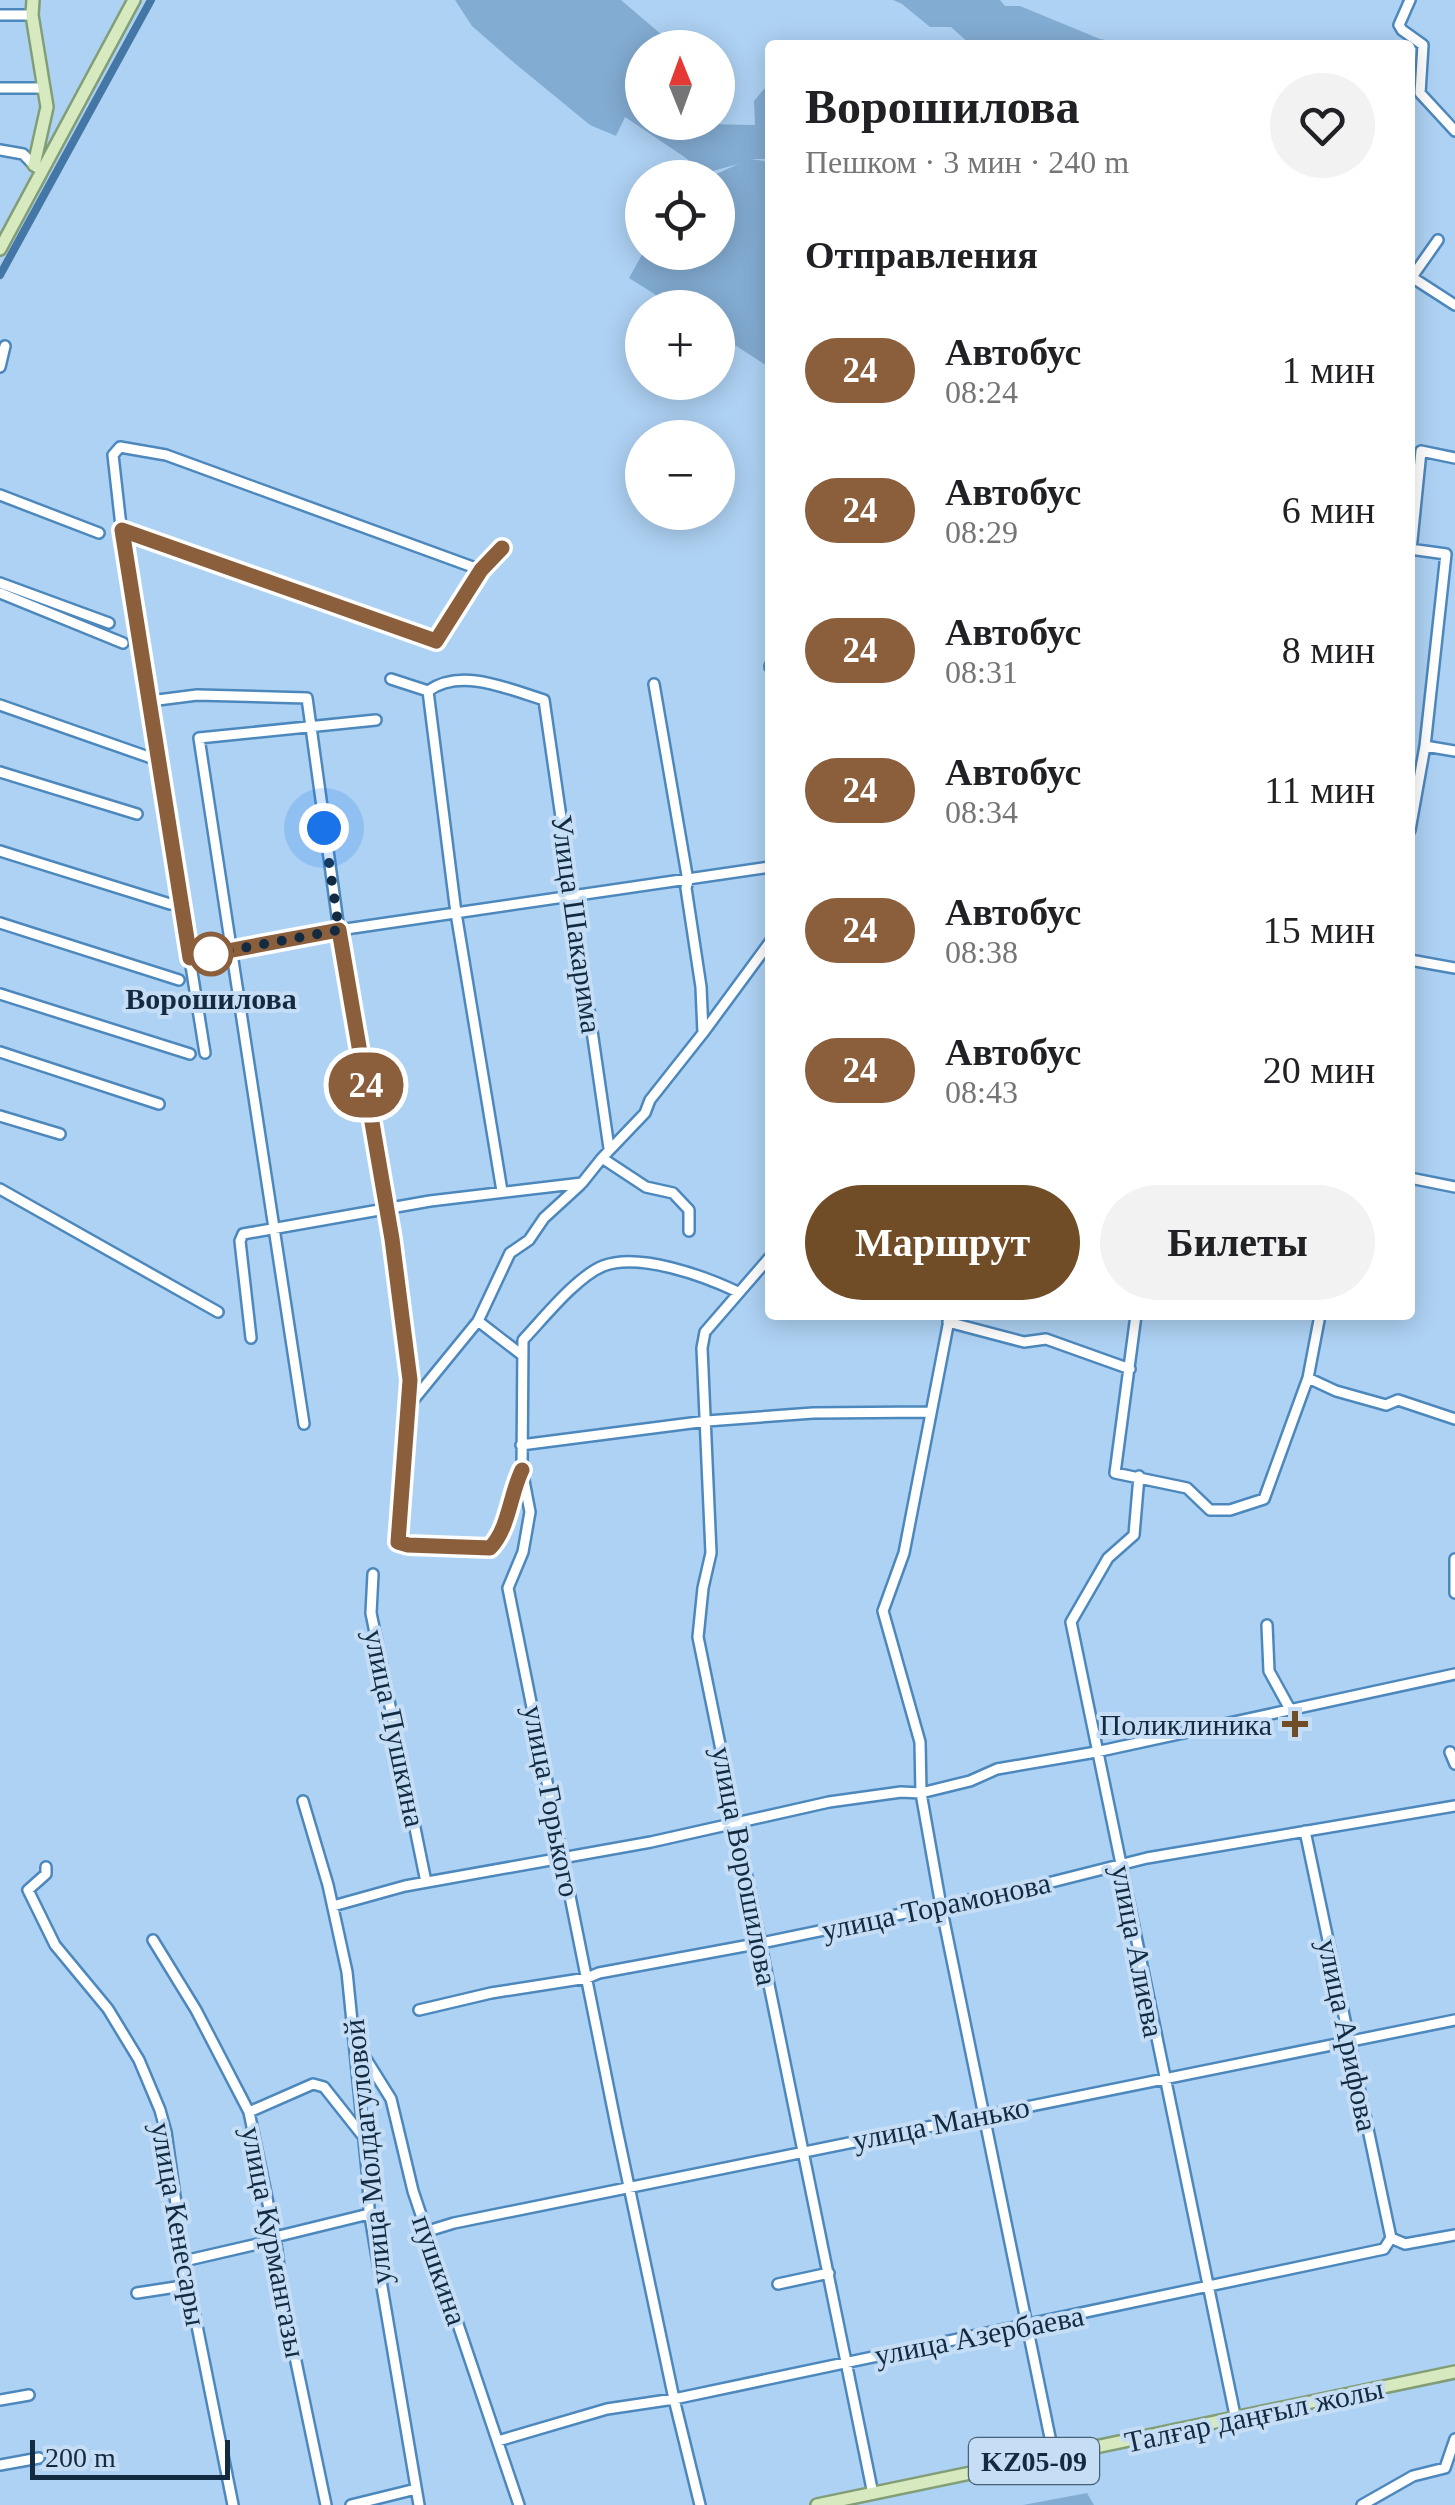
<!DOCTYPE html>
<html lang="ru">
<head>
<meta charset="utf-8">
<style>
	body { margin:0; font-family:"Times New Roman",serif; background:#f2f2f2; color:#202124; height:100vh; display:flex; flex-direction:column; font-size:38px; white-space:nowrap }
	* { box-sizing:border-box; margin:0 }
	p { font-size:32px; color:#757577 }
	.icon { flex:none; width:55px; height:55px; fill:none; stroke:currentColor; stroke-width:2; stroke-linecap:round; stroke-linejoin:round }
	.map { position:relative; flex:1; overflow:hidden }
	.details { position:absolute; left:765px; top:40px; width:650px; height:1280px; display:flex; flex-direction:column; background:#fff; border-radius:10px; box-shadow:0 5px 25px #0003 }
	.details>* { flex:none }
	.badge { padding:0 20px; border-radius:32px; font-size:35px; line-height:65px }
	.needle { width:65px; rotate:359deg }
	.tools { position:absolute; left:625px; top:30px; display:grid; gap:20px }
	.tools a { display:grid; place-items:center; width:110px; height:110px; border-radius:50%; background:#fff; box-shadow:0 5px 25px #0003; font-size:50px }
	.scale { position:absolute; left:30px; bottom:25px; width:200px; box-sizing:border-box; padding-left:10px; border:5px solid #132b41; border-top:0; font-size:28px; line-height:35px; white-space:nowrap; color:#132b41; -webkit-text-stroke:8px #c6def5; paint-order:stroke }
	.you { position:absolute; width:50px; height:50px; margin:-25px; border:8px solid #fff; border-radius:50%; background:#1a73e8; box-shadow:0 0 0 15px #1a73e833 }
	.map>.badge { position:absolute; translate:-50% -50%; box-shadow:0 0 0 5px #fff }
	h2 { padding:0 40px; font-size:38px; line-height:90px }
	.round { display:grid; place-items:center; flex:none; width:105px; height:105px; border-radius:52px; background:#f2f2f2 }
	.overview { display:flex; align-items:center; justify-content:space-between; height:170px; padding:0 40px }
	h1 { font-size:48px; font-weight:700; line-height:75px }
	.cta { display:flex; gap:20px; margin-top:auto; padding:20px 40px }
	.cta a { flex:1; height:115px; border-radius:60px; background:#704d26; color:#fff; font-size:40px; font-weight:700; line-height:115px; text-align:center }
	.cta a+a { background:#f2f2f2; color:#202124 }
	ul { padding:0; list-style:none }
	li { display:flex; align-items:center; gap:30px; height:140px; padding:0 40px }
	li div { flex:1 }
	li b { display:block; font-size:38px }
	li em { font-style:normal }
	li .badge { min-width:110px; font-weight:700; text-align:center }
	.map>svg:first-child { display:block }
	.green { fill:#83acd2 }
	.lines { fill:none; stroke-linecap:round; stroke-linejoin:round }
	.canal { stroke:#4477a5; stroke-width:8 }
	.minor-casing { stroke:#4d88bd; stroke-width:14 }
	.major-casing { stroke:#829e77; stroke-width:16 }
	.minor { stroke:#fff; stroke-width:9 }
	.major { stroke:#d7eabf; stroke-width:11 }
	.line-casing { stroke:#fff; stroke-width:22 }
	.line { stroke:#8b5e3c; stroke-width:15 }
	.walk { stroke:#132b41; stroke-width:10; stroke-dasharray:0 18 }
	.stop-dot { fill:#fff; stroke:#8b5e3c; stroke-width:5 }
	.poi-dot { fill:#704d26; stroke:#c6def5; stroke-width:4 }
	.labels { text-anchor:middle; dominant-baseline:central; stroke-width:8; stroke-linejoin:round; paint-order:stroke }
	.shield { fill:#c6def5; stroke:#496177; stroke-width:2.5 }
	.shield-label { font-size:28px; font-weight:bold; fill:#132b41 }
	.street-label { font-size:30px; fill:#132b41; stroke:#c6def5 }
	.stop-label { font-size:30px; font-weight:bold; fill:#132b41; stroke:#c6def5 }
	.poi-label { font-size:30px; fill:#132b41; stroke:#c6def5; text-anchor:end }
</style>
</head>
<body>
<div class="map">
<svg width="1455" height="2505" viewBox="0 0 1455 2505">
	<rect width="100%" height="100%" fill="#aed2f4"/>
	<path class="green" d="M455,0H621L669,41L672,47L642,48V122C682,122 718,125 755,125L754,101L764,89H770V159H751L770,162V368L718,334V308L675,307L629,278L643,253L718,252V178L710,177L738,164L702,174L686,158L625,117L616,136L590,125L512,61L472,26Z
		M893,0H1000L1005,6H1020L1100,39L1131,45H971L951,27H930L902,4Z
		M1087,2493L1094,2505H1023Z"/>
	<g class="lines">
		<path class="canal" d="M0,275L151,0"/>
		<defs>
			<path id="minor" d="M1410,0L1399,25L1402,30L1423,45L1420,93L1455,131
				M0,15H32
				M0,88H43
				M0,150L23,154L36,167
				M1410,276L1455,305
				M1412,277L1438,240
				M0,367L5,346
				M0,495L99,533
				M122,530L436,641L481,570L502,548
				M1410,549L1446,554L1425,746L1410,830
				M1411,550L1421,451L1455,458
				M0,583L109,623
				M0,593L123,643
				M770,666V667
				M391,679L428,691
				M654,684L688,881L686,888L701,987L703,1033L650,1100L645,1113L602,1158L646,1187L673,1193L689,1210V1231
				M150,701L197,695L307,698L339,930L392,1239L410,1380L398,1542L402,1545L490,1548C509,1529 510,1494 522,1470
				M0,705L160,761
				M1425,746L1455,751
				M0,772L137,814
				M0,851L170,904
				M0,923L179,980
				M190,958L339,930L770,867
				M1410,960L1455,968
				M0,994L190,1054
				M703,1033L770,942
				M0,1052L159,1104
				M205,1053L122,535L113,455L120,447L166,455L481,570
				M0,1116L60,1134
				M1410,1178L1455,1187
				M0,1189L218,1312
				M502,1191L456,913L428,691C461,667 508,689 544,700L609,1148
				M770,1257L705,1332L702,1348L711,1553L703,1588L698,1637L873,2494
				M950,1315L904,1553L883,1611L920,1742L921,1793L941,1906L1054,2457
				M1136,1315L1115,1473L1187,1488L1210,1510H1230L1264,1499L1308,1378L1320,1315
				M478,1321L522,1355
				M948,1322L1024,1342L1046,1339L1130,1369
				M251,1338L240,1241L243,1234L430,1201L582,1183L602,1158
				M1308,1378L1336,1391L1386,1405L1398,1400L1455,1419
				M411,1403L478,1321L510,1253L529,1240L544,1218L580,1185
				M304,1424L199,738L376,720
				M521,1445L707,1421L813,1413L929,1412
				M1139,1476L1134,1535L1108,1558L1071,1622L1236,2420
				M1455,1559V1593
				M373,1574L371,1613L426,1882
				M1267,1625L1269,1671L1291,1711
				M1450,1752L1455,1764
				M303,1801L328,1885L347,1972L368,2180L369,2210L419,2505
				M1305,1831L1391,2238
				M46,1867V1874L28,1890L55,1945L108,2009L139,2060L160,2110L166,2132L184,2261L233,2505
				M333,1906L405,1886L651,1842L829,1802L901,1792L921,1793L970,1781L997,1769L1096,1752L1455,1674
				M153,1940L196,2010L249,2112L275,2237L285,2309L326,2505
				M419,2010L491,1993L587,1978L599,1973L761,1943L1036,1886L1147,1858L1455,1806
				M356,2043L391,2099L413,2191L519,2505
				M249,2112L313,2084L324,2087L362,2135
				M428,2231L454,2223L1455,2020
				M275,2237L369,2214
				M184,2261L275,2240
				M778,2284L829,2273
				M137,2293L189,2285
				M0,2400L29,2395
				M498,2441L607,2409L674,2399L1384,2249L1391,2238L1405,2244L1455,2235
				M0,2465L39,2458
				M351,2505L416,2489
				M700,2505L674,2399L616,2125L508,1588L523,1552L530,1512L522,1470L523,1340C543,1319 576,1277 603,1266C639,1252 704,1276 738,1292
				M1362,2505L1413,2476L1445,2468L1455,2439"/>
			<path id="major" d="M33,0L32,15L47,107L34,165
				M0,249L134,0
				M817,2505L1455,2372"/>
		</defs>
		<use href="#minor" class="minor-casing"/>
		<use href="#major" class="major-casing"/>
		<use href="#minor" class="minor"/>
		<use href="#major" class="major"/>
	</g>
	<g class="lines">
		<defs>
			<path id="line" d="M502,548L481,570L436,641L122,530L190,958L339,930L392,1239L410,1380L398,1542L408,1545L490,1548C509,1529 510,1494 522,1470"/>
		</defs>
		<use href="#line" class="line-casing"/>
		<use href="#line" class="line"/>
		<path class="walk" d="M211,954L339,930L324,828"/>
	</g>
	<circle class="stop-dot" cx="211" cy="954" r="20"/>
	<path class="poi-dot" d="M1290 1709h10v10h10v10h-10v10h-10v-10h-10v-10h10z"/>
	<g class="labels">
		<rect class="shield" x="969" y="2438" width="130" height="46" rx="8"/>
		<g class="shield-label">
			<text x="1034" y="2461">KZ05-09</text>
		</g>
		<g class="street-label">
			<text transform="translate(577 924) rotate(82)">Улица Шакарима</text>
			<text transform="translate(395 1728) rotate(78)">улица Пушкина</text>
			<text transform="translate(552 1801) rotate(79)">улица Горького</text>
			<text transform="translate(745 1866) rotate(79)">улица Ворошилова</text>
			<text transform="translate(936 1906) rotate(-12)">улица Торамонова</text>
			<text transform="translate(1138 1951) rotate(79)">улица Алиева</text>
			<text transform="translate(1348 2035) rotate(78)">улица Арифова</text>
			<text transform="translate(941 2123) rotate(-11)">улица Манько</text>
			<text transform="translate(367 2152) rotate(-96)">улица Молдагуловой</text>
			<text transform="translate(179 2224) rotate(80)">улица Кенесары</text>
			<text transform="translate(274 2242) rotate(79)">улица Курмангазы</text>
			<text transform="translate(440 2270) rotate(71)">пушкина</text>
			<text transform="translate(979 2335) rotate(-11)">улица Азербаева</text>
			<text transform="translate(1254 2415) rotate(-12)">Талғар даңғыл жолы</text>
		</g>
		<g class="stop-label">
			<text x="211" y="998">Ворошилова</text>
		</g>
		<g class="poi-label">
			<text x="1272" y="1724">Поликлиника</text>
		</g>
	</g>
</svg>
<div class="tools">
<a><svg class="needle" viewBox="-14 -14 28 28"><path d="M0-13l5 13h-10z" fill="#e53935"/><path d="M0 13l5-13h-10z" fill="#757577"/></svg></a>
<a><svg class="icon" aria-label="locate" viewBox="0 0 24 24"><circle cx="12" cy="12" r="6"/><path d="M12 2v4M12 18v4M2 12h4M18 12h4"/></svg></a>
<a>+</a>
<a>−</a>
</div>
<div class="scale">200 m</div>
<div class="you" style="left:324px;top:828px"></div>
<b class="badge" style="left:366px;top:1085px;background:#8b5e3c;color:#fff">24</b>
<section class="details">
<div class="overview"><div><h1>Ворошилова</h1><p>Пешком · 3 мин · 240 m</p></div><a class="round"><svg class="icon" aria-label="heart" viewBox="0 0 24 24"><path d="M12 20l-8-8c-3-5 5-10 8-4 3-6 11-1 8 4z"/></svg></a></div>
<h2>Отправления</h2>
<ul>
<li><span class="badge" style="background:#8b5e3c;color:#fff">24</span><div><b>Автобус</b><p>08:24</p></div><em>1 мин</em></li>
<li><span class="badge" style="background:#8b5e3c;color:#fff">24</span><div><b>Автобус</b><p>08:29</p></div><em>6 мин</em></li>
<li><span class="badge" style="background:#8b5e3c;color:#fff">24</span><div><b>Автобус</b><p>08:31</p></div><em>8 мин</em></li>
<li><span class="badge" style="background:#8b5e3c;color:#fff">24</span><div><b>Автобус</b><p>08:34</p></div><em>11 мин</em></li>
<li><span class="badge" style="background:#8b5e3c;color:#fff">24</span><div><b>Автобус</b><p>08:38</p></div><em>15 мин</em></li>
<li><span class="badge" style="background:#8b5e3c;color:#fff">24</span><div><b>Автобус</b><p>08:43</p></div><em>20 мин</em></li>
</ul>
<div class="cta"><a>Маршрут</a><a>Билеты</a></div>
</section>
</div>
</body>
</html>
